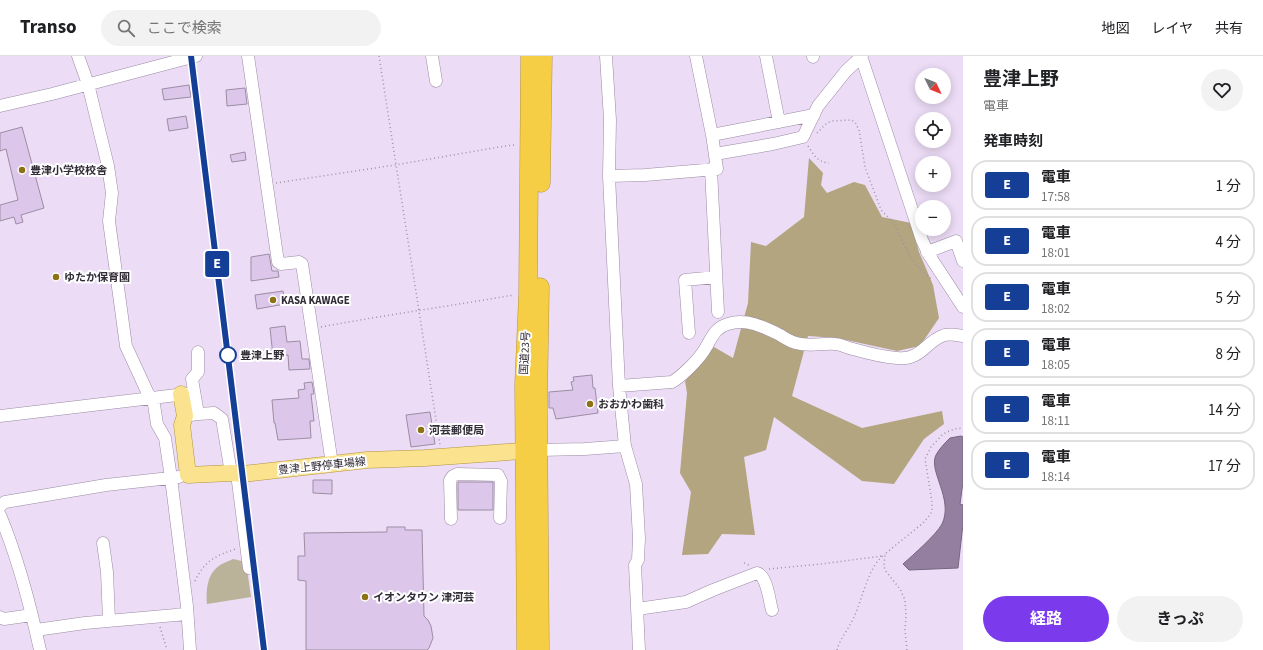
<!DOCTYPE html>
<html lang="ja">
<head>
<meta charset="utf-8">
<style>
	body { margin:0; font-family:"Source Sans 3","Noto Sans JP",sans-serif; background:#f2f2f2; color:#202124; height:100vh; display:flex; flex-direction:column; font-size:15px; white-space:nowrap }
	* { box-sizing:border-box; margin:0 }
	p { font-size:13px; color:#757577 }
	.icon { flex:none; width:22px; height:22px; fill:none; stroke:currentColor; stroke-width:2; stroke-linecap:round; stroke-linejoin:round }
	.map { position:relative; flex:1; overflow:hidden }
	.side { display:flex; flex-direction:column; background:#fff; width:300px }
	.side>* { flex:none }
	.badge { padding:0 8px; border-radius:3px; font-size:14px; line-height:26px }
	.needle { width:26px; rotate:133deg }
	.buttons { position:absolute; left:915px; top:12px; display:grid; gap:8px }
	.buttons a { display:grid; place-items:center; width:36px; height:36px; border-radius:50%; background:#fff; box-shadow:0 2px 10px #0003; font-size:20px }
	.map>.badge { position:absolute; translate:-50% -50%; box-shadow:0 0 0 2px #fff }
	h2 { padding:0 20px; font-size:15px; line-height:36px }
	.round { display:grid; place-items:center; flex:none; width:42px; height:42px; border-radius:21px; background:#f2f2f2 }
	.overview { display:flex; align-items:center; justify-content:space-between; height:68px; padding:0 20px }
	h1 { font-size:19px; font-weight:700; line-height:30px }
	.action { display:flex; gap:8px; margin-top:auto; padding:8px 20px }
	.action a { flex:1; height:46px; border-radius:24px; background:#7c3aed; color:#fff; font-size:16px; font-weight:700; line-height:46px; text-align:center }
	.action a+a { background:#f2f2f2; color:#202124 }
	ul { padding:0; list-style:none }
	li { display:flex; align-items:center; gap:12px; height:50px; margin:0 8px 6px; padding:0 12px; border:2px solid #e0e0e0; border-radius:16px }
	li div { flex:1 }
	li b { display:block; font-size:15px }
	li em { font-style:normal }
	li .badge { min-width:44px; font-weight:700; text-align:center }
	header { display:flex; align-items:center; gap:24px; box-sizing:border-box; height:56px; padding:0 20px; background:#fff; border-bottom:1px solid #e0e0e0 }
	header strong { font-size:19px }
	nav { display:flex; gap:22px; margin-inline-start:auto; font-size:14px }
	.search { width:280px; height:36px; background:#f2f2f2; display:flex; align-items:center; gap:10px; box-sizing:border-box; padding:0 14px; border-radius:22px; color:#757577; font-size:15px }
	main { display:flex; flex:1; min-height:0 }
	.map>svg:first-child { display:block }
	.green { fill:#bab299 }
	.forest { fill:#b2a57f }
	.water { fill:#947fa0; stroke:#776680 }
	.building { fill:#dcc6ea; stroke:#9c8da4 }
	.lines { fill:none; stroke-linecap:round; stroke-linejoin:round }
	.minor-casing { stroke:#9a8ba3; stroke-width:13 }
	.major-casing { stroke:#b19540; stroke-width:17 }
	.highway-casing { stroke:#b19540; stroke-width:19 }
	.path { stroke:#9e92a5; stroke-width:1.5; stroke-dasharray:1 3; stroke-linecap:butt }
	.minor { stroke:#fff; stroke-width:12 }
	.major { stroke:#fae28f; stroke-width:16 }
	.highway { stroke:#f6ce45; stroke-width:18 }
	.rail { stroke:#8b8092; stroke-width:2.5; stroke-dasharray:5 5; stroke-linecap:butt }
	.line-casing { stroke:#fff; stroke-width:9 }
	.line { stroke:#153f97; stroke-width:6 }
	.poi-dot { fill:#8c7215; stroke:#fff; stroke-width:1.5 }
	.stop-dot { fill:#fff; stroke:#153f97; stroke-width:2 }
	.labels { text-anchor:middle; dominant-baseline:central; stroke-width:4; stroke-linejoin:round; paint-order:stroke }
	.poi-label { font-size:11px; font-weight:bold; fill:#322c36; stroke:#fff; text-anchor:start }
	.street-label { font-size:11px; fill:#322c36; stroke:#fff }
	.stop-label { font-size:11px; font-weight:bold; fill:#322c36; stroke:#fff; text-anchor:start }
</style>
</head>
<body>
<header>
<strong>Transo</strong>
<div class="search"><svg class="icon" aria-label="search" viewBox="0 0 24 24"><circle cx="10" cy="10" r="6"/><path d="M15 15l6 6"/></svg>ここで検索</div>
<nav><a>地図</a><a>レイヤ</a><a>共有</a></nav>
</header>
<main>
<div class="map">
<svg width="963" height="594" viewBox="0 0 963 594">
	<rect width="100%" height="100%" fill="#ecdcf6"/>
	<path class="green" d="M233,503L246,506L251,541L207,548C206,533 207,516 222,508C225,506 230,505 233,503Z"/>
	<path class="forest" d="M809,102L823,117L821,129L827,137L854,126L865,129L882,161L911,167L919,196L933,229L939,262L920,290L897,295L837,282L808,280L792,340L862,372L942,355L944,368L924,383L894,428L862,425L774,361L766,394L744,401L755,479L722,478L708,498L682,499L691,436L680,417L687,337L685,325L714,291L733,302L748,247L751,186L766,190L804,161Z"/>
	<path class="water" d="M961,380L963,381V426L960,448L963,449V468L958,512L909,514L903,508C913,499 936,479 942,468C954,443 928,415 936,399C939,393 945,387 950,382Z"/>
	<path class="building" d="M189,29L191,41L164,44L162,33Z
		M245,32L247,48L227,50L226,34Z
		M186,60L188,72L169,75L167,63Z
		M22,71L44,152L21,159L23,166L16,168L14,161L0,165V149L18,144L6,93L0,95V77Z
		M245,96L246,104L232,106L230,99Z
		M269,198L272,215H278L279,221L251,225V201Z
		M283,235L285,248L257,253L255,239Z
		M285,270L287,286L300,285L302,303H309L310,313L289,314L288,299L273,300L270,272Z
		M592,319L593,332H595L598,357L556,363L553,352H549V336L573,334L571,326L574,325L573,321Z
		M312,326L314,338H311L314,365H310L311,382L278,384L275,367H274L272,344L299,342L298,334L305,333L304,327Z
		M430,356L435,388L411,391L406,359Z
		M313,424H332V438L313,437Z
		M458,426H493V454H458Z
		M387,471H405V474H422L424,560L428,564L431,570L433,582L429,592L427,594H306V525L298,524V500H305L304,477L387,476Z"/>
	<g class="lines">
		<defs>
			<path id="minor" d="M78,0L88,28L108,110L112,137L109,165L126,290L150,342
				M248,0L278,206L281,208L299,206L302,208L332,408
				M432,0L436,25
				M606,0L610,64L609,120L619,330L625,390L636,428L639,482L638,504L635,509L639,594
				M766,0L779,66
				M813,0V1
				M861,0L922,184L929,199L963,251
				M0,50L52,38L196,0
				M712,79L814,59
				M715,98L773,88L803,81L818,50L846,15L862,0
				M711,113L718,256
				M609,120L645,119L717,113L712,79L696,0
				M927,196L956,185L963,205
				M689,277L685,224L716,221
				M619,330L672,326C681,321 697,305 703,296C711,285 713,272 728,268C746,262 764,271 780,279C785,282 791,286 796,287C809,291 822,287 835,288C841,288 847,292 853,293C867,297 882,301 897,302C920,305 926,286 942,280C948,277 956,279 963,280
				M153,342L157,368L165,382L171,422L187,550L190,594
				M198,358L214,357L222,363L231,417
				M190,359L198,358L192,323L198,316V296
				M0,360L194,337
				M538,394L585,393L625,390
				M237,418L249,512
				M0,450L5,446L106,429L179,421
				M0,459C18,502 30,548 40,594
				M451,463L450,424L453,420L457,418L498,419L501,425L500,462
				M103,487L107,516L109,564
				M637,553L686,546L713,534L757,517C767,520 769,543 772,554
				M0,561L4,563L32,559
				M36,574L85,567L187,558"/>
			<path id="major" d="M181,338L185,360L182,369L188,419L231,417L243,418L367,404L425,402L536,394"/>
			<path id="highway" d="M541,127L543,0
				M540,231L538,349L540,594
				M526,594L524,329L528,238L530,0"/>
		</defs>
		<use href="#minor" class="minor-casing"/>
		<use href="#major" class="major-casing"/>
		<use href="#highway" class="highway-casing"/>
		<path class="path" d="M379,0L440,389
			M817,77L827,67L832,65L851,64L855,66L859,74L865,111L881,154L894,167L908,197L915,208L930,222L931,221
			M808,90C814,99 817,106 829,107
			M276,127L395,109L505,90L515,89
			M321,271C385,259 450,250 514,239
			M744,507L749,509
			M769,513L821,508L882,500
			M195,525C204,505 217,499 236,493
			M160,571L167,594
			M837,594C840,582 849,573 854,561C863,542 868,510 885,498
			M907,594L905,574L906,560L905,544L900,533L885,514L884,509L885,498L923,467L930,459L932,455V446L925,403L931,391L943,378L954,373L963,372"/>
		<use href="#minor" class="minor"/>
		<use href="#major" class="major"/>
		<use href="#highway" class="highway"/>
		<path class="rail" d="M191,0L264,594"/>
	</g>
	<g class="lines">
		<defs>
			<path id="line" d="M191,0L264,594"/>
		</defs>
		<use href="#line" class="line-casing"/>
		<use href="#line" class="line"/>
	</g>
	<g class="poi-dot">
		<circle cx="22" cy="114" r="4"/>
		<circle cx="56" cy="221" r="4"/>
		<circle cx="273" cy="244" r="4"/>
		<circle cx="590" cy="348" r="4"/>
		<circle cx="421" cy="374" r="4"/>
		<circle cx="365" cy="541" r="4"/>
	</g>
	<circle class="stop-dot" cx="228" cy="299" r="8"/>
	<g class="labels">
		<g class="poi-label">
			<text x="30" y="114">豊津小学校校舎</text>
			<text x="64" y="221">ゆたか保育園</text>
			<text x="281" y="244">KASA KAWAGE</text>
			<text x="598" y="348">おおかわ歯科</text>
			<text x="429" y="374">河芸郵便局</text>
			<text x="373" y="541">イオンタウン 津河芸</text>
		</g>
		<g class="street-label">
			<text transform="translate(525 297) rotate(-87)">国道23号</text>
			<text transform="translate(322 410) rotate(-6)">豊津上野停車場線</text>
		</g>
		<g class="stop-label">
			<text x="240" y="299">豊津上野</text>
		</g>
	</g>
</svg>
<div class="buttons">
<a><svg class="needle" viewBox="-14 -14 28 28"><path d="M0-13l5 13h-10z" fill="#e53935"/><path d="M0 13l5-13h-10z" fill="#757577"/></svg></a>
<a><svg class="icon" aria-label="locate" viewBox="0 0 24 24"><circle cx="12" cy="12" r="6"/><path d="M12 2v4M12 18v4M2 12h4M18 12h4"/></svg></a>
<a>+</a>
<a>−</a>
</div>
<b class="badge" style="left:217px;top:208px;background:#153f97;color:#fff">E</b>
</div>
<section class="side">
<div class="overview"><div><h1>豊津上野</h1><p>電車</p></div><a class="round"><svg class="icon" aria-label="heart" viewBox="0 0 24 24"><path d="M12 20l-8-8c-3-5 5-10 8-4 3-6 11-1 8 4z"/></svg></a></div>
<h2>発車時刻</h2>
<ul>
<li><span class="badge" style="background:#153f97;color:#fff">E</span><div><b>電車</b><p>17:58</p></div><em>1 分</em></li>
<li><span class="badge" style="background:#153f97;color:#fff">E</span><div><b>電車</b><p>18:01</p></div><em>4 分</em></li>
<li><span class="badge" style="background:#153f97;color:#fff">E</span><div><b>電車</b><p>18:02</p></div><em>5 分</em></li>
<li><span class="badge" style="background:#153f97;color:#fff">E</span><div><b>電車</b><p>18:05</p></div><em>8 分</em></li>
<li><span class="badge" style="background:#153f97;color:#fff">E</span><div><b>電車</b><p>18:11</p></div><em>14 分</em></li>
<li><span class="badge" style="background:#153f97;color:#fff">E</span><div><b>電車</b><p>18:14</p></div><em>17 分</em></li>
</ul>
<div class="action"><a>経路</a><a>きっぷ</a></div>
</section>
</main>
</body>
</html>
